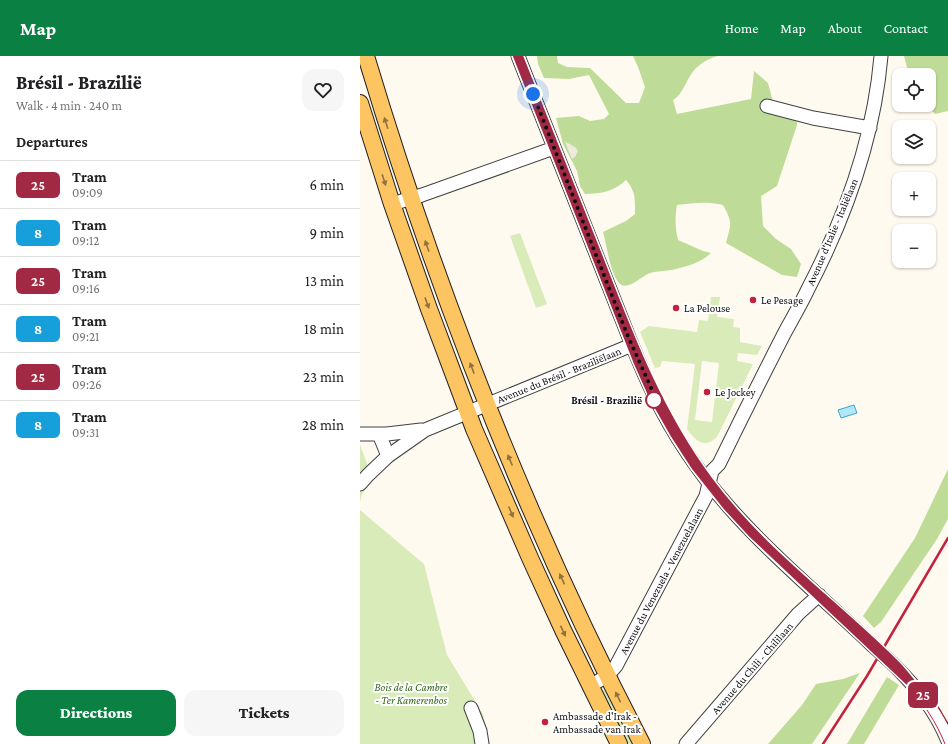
<!DOCTYPE html>
<html lang="en">
<head>
<meta charset="utf-8">
<style>
	body { margin:0; font-family:"Crimson Pro",serif; background:#f6f6f6; color:#202124; height:100vh; display:flex; flex-direction:column; font-size:15px; white-space:nowrap }
	* { box-sizing:border-box; margin:0 }
	p { font-size:13px; color:#757577 }
	.icon { flex:none; width:22px; height:22px; fill:none; stroke:currentColor; stroke-width:2; stroke-linecap:round; stroke-linejoin:round }
	.map { position:relative; flex:1; overflow:hidden }
	.sheet { display:flex; flex-direction:column; background:#fff; width:360px }
	.sheet>* { flex:none }
	.badge { padding:0 8px; border-radius:6px; font-size:14px; line-height:26px }
	.controls { position:absolute; left:532px; top:12px; display:grid; gap:8px }
	.controls a { display:grid; place-items:center; width:44px; height:44px; border-radius:8px; background:#fff; box-shadow:0 1px 3px #0004; font-size:20px }
	.you { position:absolute; width:20px; height:20px; margin:-10px; border:3px solid #fff; border-radius:50%; background:#1a73e8; box-shadow:0 0 0 6px #1a73e833 }
	.map>.badge { position:absolute; translate:-50% -50%; box-shadow:0 0 0 2px #fff }
	h2 { padding:0 16px; font-size:15px; line-height:36px }
	.round { display:grid; place-items:center; flex:none; width:42px; height:42px; border-radius:12px; background:#f6f6f6 }
	.head { display:flex; align-items:center; justify-content:space-between; height:68px; padding:0 16px }
	h1 { font-size:19px; font-weight:800; line-height:30px }
	.button { display:flex; gap:8px; margin-top:auto; padding:8px 16px }
	.button a { flex:1; height:46px; border-radius:12px; background:#0b8043; color:#fff; font-size:16px; font-weight:800; line-height:46px; text-align:center }
	.button a+a { background:#f6f6f6; color:#202124 }
	ul { padding:0; list-style:none }
	li { display:flex; align-items:center; gap:12px; height:48px; padding:0 16px; border-top:1px solid #e0e0e0 }
	li div { flex:1 }
	li b { display:block; font-size:15px }
	li em { font-style:normal }
	li .badge { min-width:44px; font-weight:700; text-align:center }
	header { display:flex; align-items:center; gap:24px; box-sizing:border-box; height:56px; padding:0 20px; background:#0b8043; color:#fff }
	header strong { font-size:19px }
	nav { display:flex; gap:22px; margin-inline-start:auto; font-size:14px }
	main { display:flex; flex:1; min-height:0 }
	.map>svg:first-child { display:block }
	.green { fill:#d9ebb8; fill-rule:evenodd }
	.forest { fill:#bedc97 }
	.plaza { fill:#f0e9de }
	.water { fill:#b3e7f8; stroke:#37a7d2 }
	.lines { fill:none; stroke-linecap:round; stroke-linejoin:round }
	.minor-casing { stroke:#414141; stroke-width:15 }
	.major-casing { stroke:#1f1f1f; stroke-width:18 }
	.minor { stroke:#fff; stroke-width:13 }
	.major { stroke:#fdc462; stroke-width:16 }
	.tram { stroke:#c4213d; stroke-width:1 }
	.rail { stroke:#c4213d; stroke-width:2.5 }
	.minor-bridge-casing { stroke:#414141; stroke-width:15; stroke-linecap:butt }
	.minor-bridge { stroke:#fff; stroke-width:13 }
	.oneway { fill:#91723c }
	.line-casing { stroke:#fff; stroke-width:9 }
	.line { stroke:#a12944; stroke-width:6 }
	.walk { stroke:#0e0e0e; stroke-width:4; stroke-dasharray:0 7.2 }
	.poi-dot { fill:#c4213d; stroke:#fff; stroke-width:1.5 }
	.stop-dot { fill:#fff; stroke:#a12944; stroke-width:2 }
	.labels { text-anchor:middle; dominant-baseline:central; stroke-width:4; stroke-linejoin:round; paint-order:stroke }
	.street-label { font-size:11px; fill:#0e0e0e; stroke:#fff }
	.poi-label { font-size:11px; fill:#0e0e0e; stroke:#fff; text-anchor:start }
	.stop-label { font-size:11px; font-weight:bold; fill:#0e0e0e; stroke:#fff; text-anchor:end }
	.park-label { font-size:11px; font-style:italic; fill:#35691c; stroke:#fff }
</style>
</head>
<body>
<header>
<strong>Map</strong>
<nav><a>Home</a><a>Map</a><a>About</a><a>Contact</a></nav>
</header>
<main>
<section class="sheet">
<div class="head"><div><h1>Brésil - Brazilië</h1><p>Walk · 4 min · 240 m</p></div><a class="round"><svg class="icon" aria-label="heart" viewBox="0 0 24 24"><path d="M12 20l-8-8c-3-5 5-10 8-4 3-6 11-1 8 4z"/></svg></a></div>
<h2>Departures</h2>
<ul>
<li><span class="badge" style="background:#a12944;color:#fff">25</span><div><b>Tram</b><p>09:09</p></div><em>6 min</em></li>
<li><span class="badge" style="background:#169fdb;color:#fff">8</span><div><b>Tram</b><p>09:12</p></div><em>9 min</em></li>
<li><span class="badge" style="background:#a12944;color:#fff">25</span><div><b>Tram</b><p>09:16</p></div><em>13 min</em></li>
<li><span class="badge" style="background:#169fdb;color:#fff">8</span><div><b>Tram</b><p>09:21</p></div><em>18 min</em></li>
<li><span class="badge" style="background:#a12944;color:#fff">25</span><div><b>Tram</b><p>09:26</p></div><em>23 min</em></li>
<li><span class="badge" style="background:#169fdb;color:#fff">8</span><div><b>Tram</b><p>09:31</p></div><em>28 min</em></li>
</ul>
<div class="button"><a>Directions</a><a>Tickets</a></div>
</section>
<div class="map">
<svg width="588" height="688" viewBox="0 0 588 688">
	<rect width="100%" height="100%" fill="#fffaf0"/>
	<path class="green" d="M160,177L187,248L176,252L150,180Z
		M351,241H360L357,261L374,263L373,271L380,272V286L402,290L397,299L378,297L377,305L393,308L357,381C344,394 335,384 327,373L335,308L302,305L300,311L295,312L280,276L289,270L337,276L339,264L348,265ZM342,305L359,307L352,366L335,364Z
		M0,389L13,423L2,438L0,446Z
		M0,454L64,508L87,599L123,658L130,688H0Z
		M247,633L277,688H264L240,636Z"/>
	<path class="forest" d="M177,0H197L198,7L207,11L230,12L266,47H279L285,31L278,11L273,0H358C346,3 336,10 330,20C324,30 322,38 313,44L317,58L391,43L394,15L408,27L414,50L437,59V69L417,130L401,140L403,170L416,183L431,193L441,208L437,221L422,219L366,187C371,168 373,167 363,149C346,145 333,147 317,149C315,161 315,172 318,184L343,195L351,197C341,207 325,211 312,214C305,215 297,215 290,217C283,219 268,235 260,228C250,218 247,190 243,176L266,165L275,158C275,143 276,136 266,124C255,135 241,138 225,138L220,130L217,115L203,88L196,62L219,60L230,65L244,63L249,58L229,19L209,23L184,22L178,8Z
		M544,0H588V55L575,58L567,49H569V19H549Z
		M588,413V463L577,483L521,566L514,572L503,560L555,482Z
		M500,617L452,688H408L442,649L456,628L483,623Z
		M527,621L539,629L504,688H487Z"/>
	<path class="plaza" d="M205,86L210,88L216,92L218,95L215,101L212,103Z"/>
	<path class="water" d="M494,349L497,357L481,362L478,354Z"/>
	<g class="lines">
		<defs>
			<path id="minor" d="M158,0L272,289C279,306 286,323 294,339C313,378 339,417 368,450C412,500 464,543 512,589
				M407,50L453,62L510,72
				M32,148L62,139L194,92
				M0,378H27L61,374
				M19,378L28,400
				M0,428L8,419L28,400L65,374L272,289
				M533,608C557,632 575,653 588,685
				M230,630L247,620L256,610L346,440L352,415L359,408C380,365 402,321 424,278C432,263 441,248 448,233C486,160 514,82 521,0
				M111,652L120,675L122,688
				M326,688L438,558L459,539"/>
			<path id="major" d="M6,0C77,237 168,468 282,688
				M0,47L32,148L69,253L114,373L170,502L203,574L259,688"/>
		</defs>
		<use href="#minor" class="minor-casing"/>
		<use href="#major" class="major-casing"/>
		<use href="#minor" class="minor"/>
		<use href="#major" class="major"/>
		<path class="tram" d="M156,0L276,305C304,369 342,428 391,478C426,514 465,547 501,582C535,615 567,643 585,688
			M529,600L570,639L588,667"/>
		<path class="rail" d="M463,688L507,620L588,482"/>
		<defs>
			<path id="minor-bridge" d="M512,589L533,608"/>
		</defs>
		<use href="#minor-bridge" class="minor-bridge-casing"/>
		<use href="#minor-bridge" class="minor-bridge"/>
	</g>
	<defs><path id="oneway-solid" d="M-6-.8H1V-3.2L6.5 0L1 3.2V.8H-6Z"/></defs>
	<g class="oneway">
		<use href="#oneway-solid" transform="translate(26 67) rotate(-108)"/>
		<use href="#oneway-solid" transform="translate(24 124) rotate(72)"/>
		<use href="#oneway-solid" transform="translate(67 190) rotate(-109)"/>
		<use href="#oneway-solid" transform="translate(67 247) rotate(70)"/>
		<use href="#oneway-solid" transform="translate(112 312) rotate(-111)"/>
		<use href="#oneway-solid" transform="translate(150 404) rotate(-113)"/>
		<use href="#oneway-solid" transform="translate(151 456) rotate(67)"/>
		<use href="#oneway-solid" transform="translate(202 523) rotate(-115)"/>
		<use href="#oneway-solid" transform="translate(203 575) rotate(65)"/>
		<use href="#oneway-solid" transform="translate(258 641) rotate(-116)"/>
	</g>
	<g class="lines">
		<defs>
			<path id="line" d="M156,0L276,305L292,341L313,378L335,412L366,451L391,478L564,641C555,630 547,618 537,608C475,546 401,494 349,423C301,358 272,284 243,209C215,139 188,70 160,0"/>
		</defs>
		<use href="#line" class="line-casing"/>
		<use href="#line" class="line"/>
		<path class="walk" d="M173,38L267,278L296,343L294,344"/>
	</g>
	<g class="poi-dot">
		<circle cx="393" cy="244" r="4"/>
		<circle cx="316" cy="252" r="4"/>
		<circle cx="347" cy="336" r="4"/>
		<circle cx="185" cy="666" r="4"/>
	</g>
	<circle class="stop-dot" cx="294" cy="344" r="8"/>
	<g class="labels">
		<g class="street-label">
			<text transform="translate(472 176) rotate(-67)">Avenue d'Italie - Italiëlaan</text>
			<text transform="translate(199 319) rotate(-22)">Avenue du Brésil - Braziliëlaan</text>
			<text transform="translate(301 525) rotate(-62)">Avenue du Venezuela - Venezuelalaan</text>
			<text transform="translate(392 612) rotate(-49)">Avenue du Chili - Chililaan</text>
		</g>
		<g class="poi-label">
			<text x="401" y="244">Le Pesage</text>
			<text x="324" y="252">La Pelouse</text>
			<text x="355" y="336">Le Jockey</text>
			<text x="193" y="660">Ambassade d'Irak -<tspan x="193" dy="13">Ambassade van Irak</tspan></text>
		</g>
		<g class="stop-label">
			<text x="282" y="344">Brésil - Brazilië</text>
		</g>
		<g class="park-label">
			<text x="51" y="631">Bois de la Cambre<tspan x="51" dy="13">- Ter Kamerenbos</tspan></text>
		</g>
	</g>
</svg>
<div class="controls">
<a><svg class="icon" aria-label="locate" viewBox="0 0 24 24"><circle cx="12" cy="12" r="6"/><path d="M12 2v4M12 18v4M2 12h4M18 12h4"/></svg></a>
<a><svg class="icon" aria-label="layers" viewBox="0 0 24 24"><path d="M12 4l9 5-9 5-9-5zM3 14l9 5 9-5"/></svg></a>
<a>+</a>
<a>−</a>
</div>
<div class="you" style="left:173px;top:38px"></div>
<b class="badge" style="left:563px;top:639px;background:#a12944;color:#fff">25</b>
</div>
</main>
</body>
</html>
